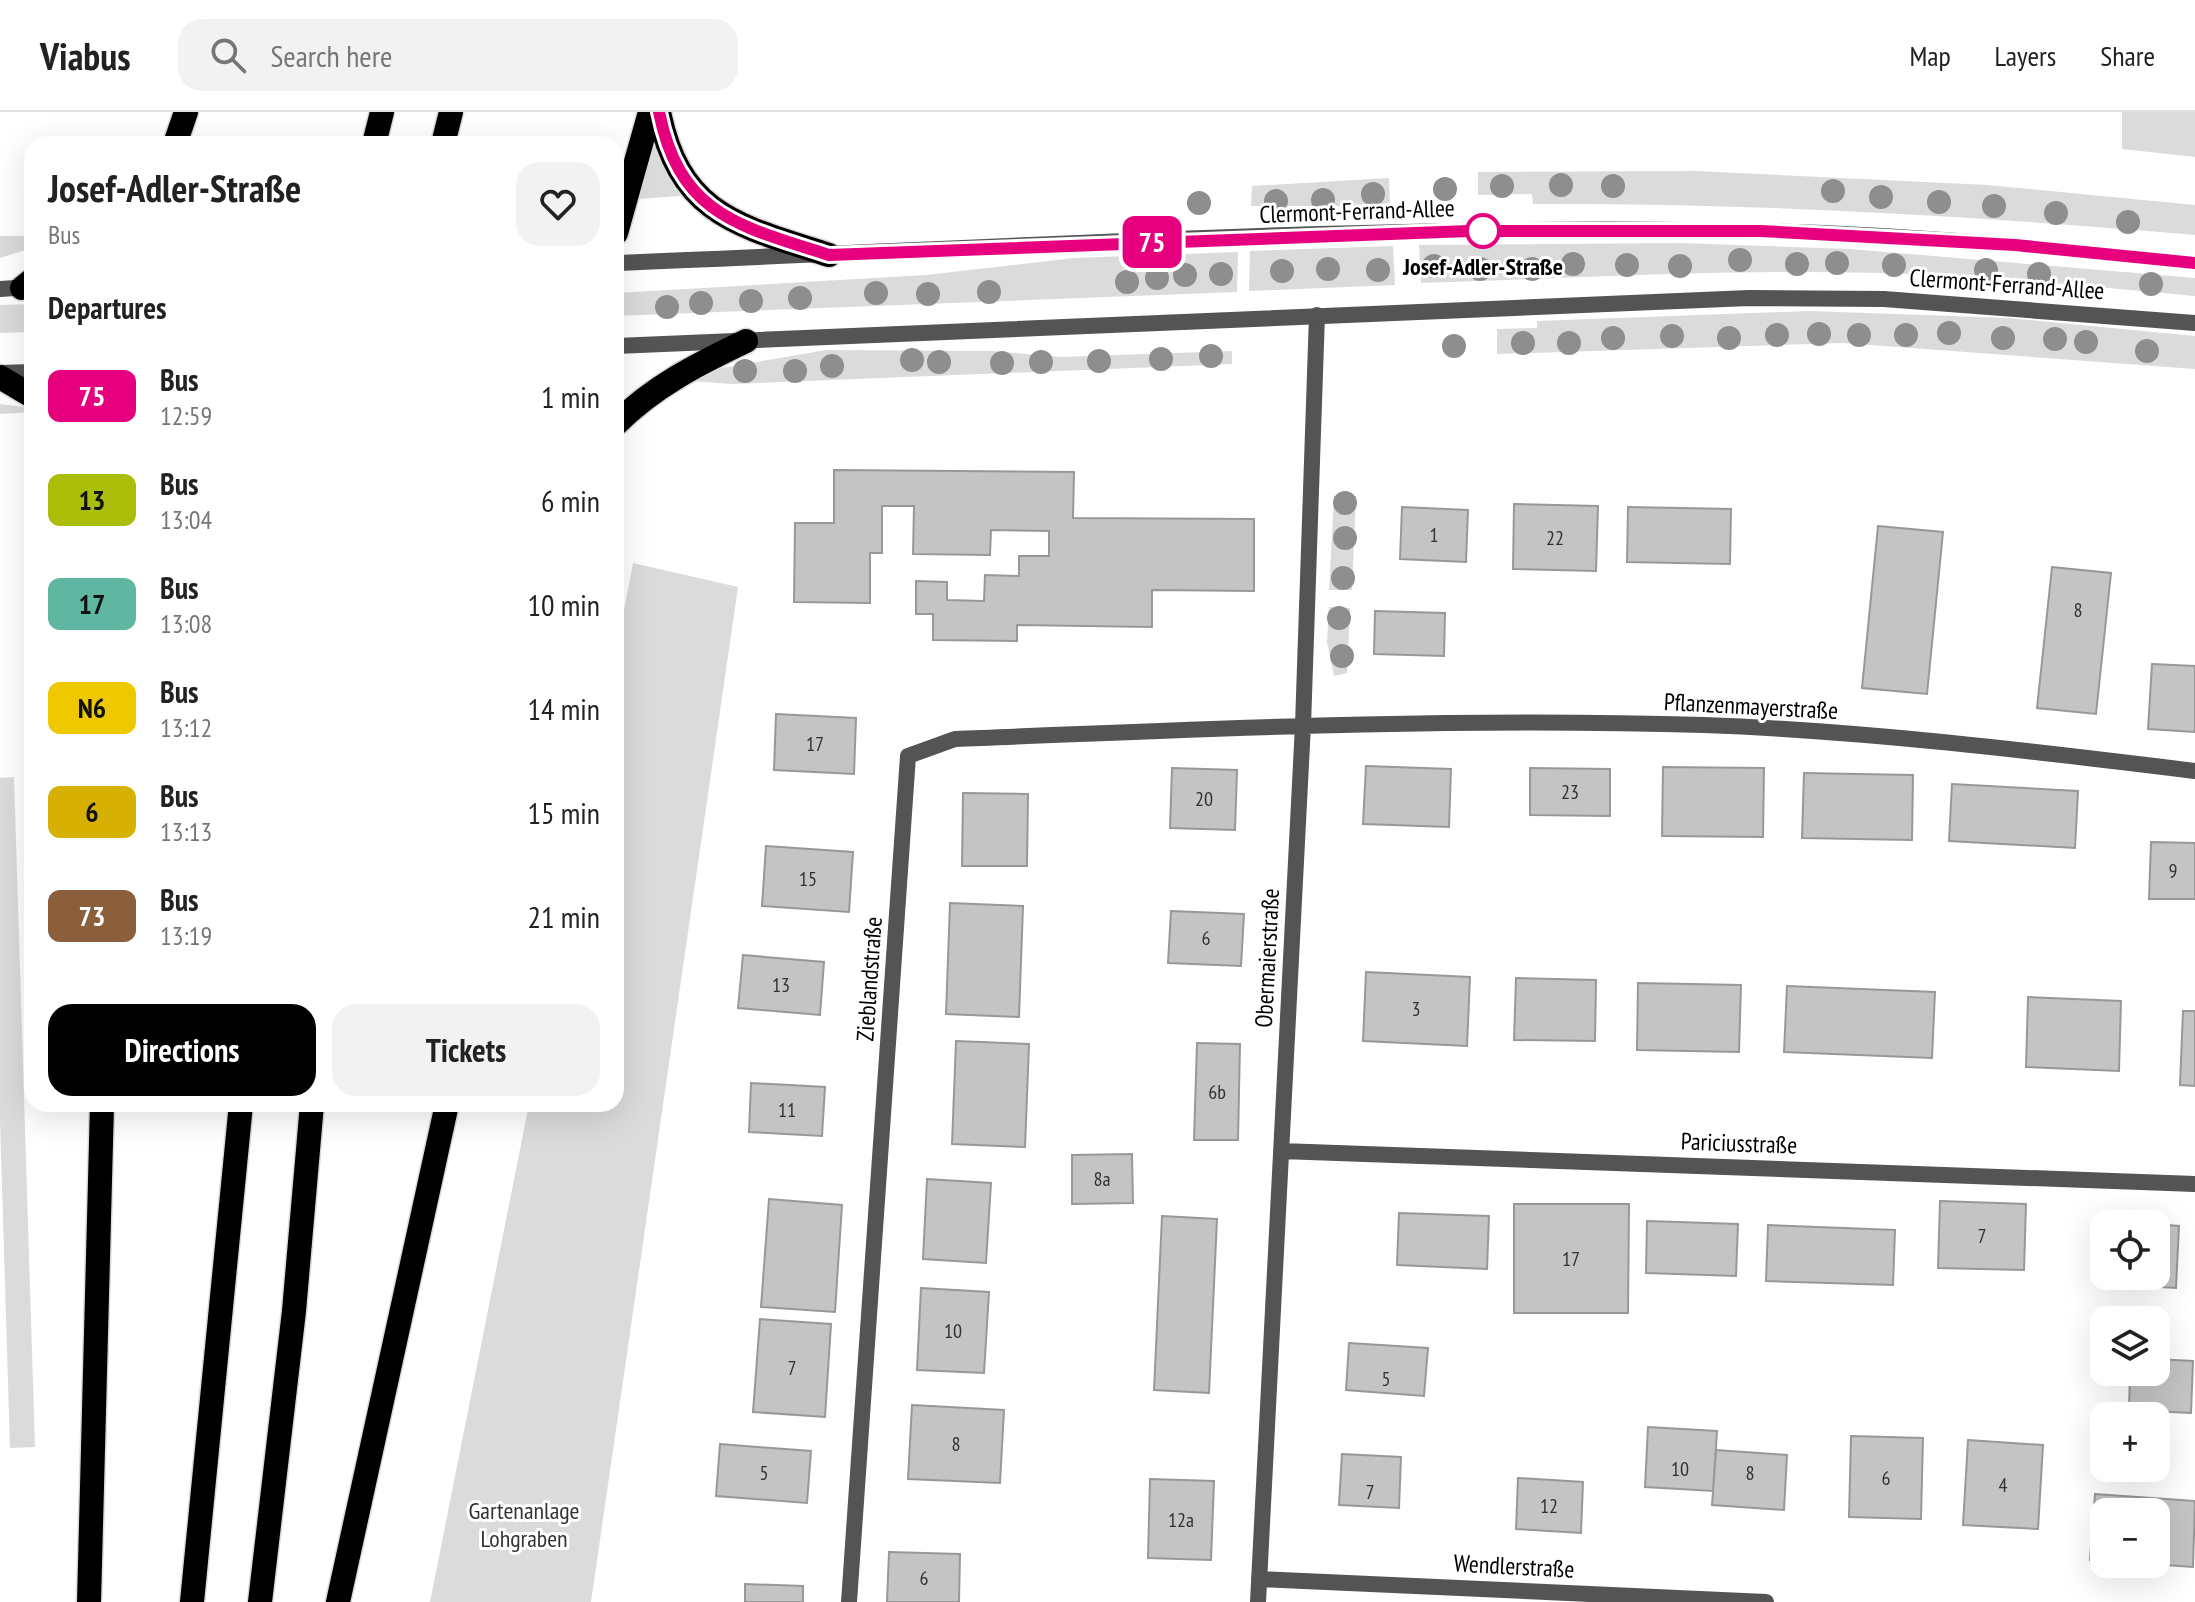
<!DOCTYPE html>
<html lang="en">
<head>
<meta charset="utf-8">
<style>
	body { margin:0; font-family:"PT Sans Narrow",sans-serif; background:#f2f2f2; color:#222; height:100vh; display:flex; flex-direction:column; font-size:30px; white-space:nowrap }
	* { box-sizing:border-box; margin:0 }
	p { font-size:26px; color:#767676 }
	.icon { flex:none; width:44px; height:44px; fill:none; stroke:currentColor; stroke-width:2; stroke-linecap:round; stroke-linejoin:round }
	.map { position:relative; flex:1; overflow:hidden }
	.side { position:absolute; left:24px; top:24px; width:600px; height:976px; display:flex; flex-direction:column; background:#fff; border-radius:24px; box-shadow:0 8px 32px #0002 }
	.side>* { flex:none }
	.badge { padding:0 16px; border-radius:12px; font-size:28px; line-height:52px }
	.buttons { position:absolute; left:2090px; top:1098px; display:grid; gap:16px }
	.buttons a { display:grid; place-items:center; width:80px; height:80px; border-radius:16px; background:#fff; box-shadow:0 8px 32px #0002; font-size:40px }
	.map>.badge { position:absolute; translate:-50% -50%; box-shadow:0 0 0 4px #fff }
	h2 { padding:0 24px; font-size:30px; line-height:72px }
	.round { display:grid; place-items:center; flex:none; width:84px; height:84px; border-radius:24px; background:#f2f2f2 }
	.summary { display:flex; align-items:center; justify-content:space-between; height:136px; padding:0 24px }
	h1 { font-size:38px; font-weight:600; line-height:60px }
	.button { display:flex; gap:16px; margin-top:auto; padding:16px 24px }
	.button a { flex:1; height:92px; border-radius:24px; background:#000; color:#fff; font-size:32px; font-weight:600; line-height:92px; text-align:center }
	.button a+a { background:#f2f2f2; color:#222 }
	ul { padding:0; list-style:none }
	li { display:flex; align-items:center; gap:24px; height:104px; padding:0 24px }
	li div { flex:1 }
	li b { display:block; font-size:30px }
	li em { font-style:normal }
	li .badge { min-width:88px; font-weight:700; text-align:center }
	header { display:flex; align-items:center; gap:48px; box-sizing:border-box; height:112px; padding:0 40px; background:#fff; border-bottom:2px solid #e0e0e0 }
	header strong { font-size:38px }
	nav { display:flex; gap:44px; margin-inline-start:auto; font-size:28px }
	.search { width:560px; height:72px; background:#f2f2f2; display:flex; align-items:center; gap:20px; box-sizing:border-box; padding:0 28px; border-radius:24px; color:#767676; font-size:30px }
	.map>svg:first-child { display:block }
	.green { fill:#dbdbdb }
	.building { fill:#c4c4c4; stroke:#989898; stroke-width:2 }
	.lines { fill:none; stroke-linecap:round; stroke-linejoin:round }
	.motorway-casing { stroke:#dbdbdb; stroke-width:27 }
	.minor { stroke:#545454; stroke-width:16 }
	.tertiary { stroke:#545454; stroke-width:16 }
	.motorway { stroke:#000; stroke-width:24 }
	.tree { fill:#8e8e8e }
	.line-casing { stroke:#fff; stroke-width:18 }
	.line { stroke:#e6007e; stroke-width:12 }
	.stop-dot { fill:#fff; stroke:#e6007e; stroke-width:4 }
	.labels { text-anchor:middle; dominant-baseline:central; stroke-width:6; stroke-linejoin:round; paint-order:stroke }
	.number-label { font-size:20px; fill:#313131 }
	.street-label { font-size:24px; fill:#000; stroke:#fff }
	.stop-label { font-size:24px; font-weight:bold; fill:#000; stroke:#fff }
	.park-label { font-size:24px; fill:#323232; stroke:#fff }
</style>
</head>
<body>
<header>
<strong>Viabus</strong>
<div class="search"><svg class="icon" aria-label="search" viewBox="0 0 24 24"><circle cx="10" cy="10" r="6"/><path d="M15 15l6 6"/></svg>Search here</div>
<nav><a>Map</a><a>Layers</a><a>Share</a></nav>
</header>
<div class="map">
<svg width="2195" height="1490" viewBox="0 0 2195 1490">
	<rect width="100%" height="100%" fill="#fff"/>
	<path class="green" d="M2122,0H2195V45L2122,37Z
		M653,22L680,84L639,87Z
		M1696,59L1988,73L2195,93V123C1973,104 1756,91 1533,92L1532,82L1478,83V60Z
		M1389,66L1390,94H1251L1252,74Z
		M0,124H32V136L0,146Z
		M1682,131L1850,137L2195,166V184C2091,174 1986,164 1881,161C1728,157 1574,166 1421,171L1419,133Z
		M1393,134L1395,173L1249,179L1250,139Z
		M1238,140L1237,180L616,204V181L926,163L1074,146Z
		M32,192V220L0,221V193Z
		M1810,199L2009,206L2195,224V257L1843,231L1497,242V217L1537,216V209Z
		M826,238L993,239L1060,245L1232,239V252L732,272L692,269L722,256Z
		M0,292L32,296V300L0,302Z
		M1334,384H1356L1352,478H1329Z
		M633,451L738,475L591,1490H430L529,992H616V540Z
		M1329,495L1350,496L1347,561L1334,564L1327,530Z
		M14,665L35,1335L10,1336L0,1008V666Z"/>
	<path class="building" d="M834,358L1074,360L1073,406L1254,407V479L1152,478V515L1017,513V529L933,528V502H916V469L947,470V488L984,489L985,463L1019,464V444H1049V419L991,418L990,443L913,442L914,394H882V441H870V491L794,490L795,411H834Z
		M1514,392L1598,394L1596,459L1513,457Z
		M1402,395L1468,398L1466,450L1400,447Z
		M1628,395L1731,397L1730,452L1627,450Z
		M1878,414L1943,420L1927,582L1862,576Z
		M2052,455L2111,461L2096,602L2037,596Z
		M1375,499L1445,501L1444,544L1374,542Z
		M2152,552L2195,554V620L2148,617Z
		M776,602L856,606L854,662L774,658Z
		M1366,654L1451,657L1449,715L1363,712Z
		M1663,655L1764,656L1763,725L1662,724Z
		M1172,656L1237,658L1235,718L1170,716Z
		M1530,656L1610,657V704L1530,703Z
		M1804,661L1913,663L1912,728L1802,726Z
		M1952,672L2078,679L2075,736L1949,729Z
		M963,681L1028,682L1027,754H962Z
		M2151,730L2195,731V787H2149Z
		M766,734L853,740L849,800L762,794Z
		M950,791L1023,794L1019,905L946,902Z
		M1171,799L1244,802L1241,854L1168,851Z
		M743,843L824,850L820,903L738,896Z
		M1366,860L1470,865L1467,934L1363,929Z
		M1516,866L1596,868L1595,929L1514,928Z
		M1638,871L1741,873L1739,940L1637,938Z
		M1787,874L1935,880L1932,946L1784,940Z
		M2028,885L2121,889L2119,959L2026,955Z
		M2183,899H2195V974L2180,973Z
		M956,929L1029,932L1025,1035L952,1032Z
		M1197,931L1240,932L1238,1028H1194Z
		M751,971L825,975L822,1024L749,1020Z
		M1132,1042L1133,1091L1072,1092V1043Z
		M927,1067L991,1071L986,1151L923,1147Z
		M769,1087L842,1093L835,1200L761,1195Z
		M1940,1089L2026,1092L2024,1158L1938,1156Z
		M1514,1092H1629L1628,1201H1514Z
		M1399,1101L1489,1104L1487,1157L1397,1153Z
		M1162,1104L1217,1107L1209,1281L1154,1278Z
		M1647,1109L1738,1112L1736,1164L1646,1161Z
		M2109,1110L2142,1111L2179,1114L2176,1176L2106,1172V1164H2156V1112Z
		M1768,1113L1895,1118L1893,1173L1766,1169Z
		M921,1176L989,1180L984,1261L917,1258Z
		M760,1207L831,1212L825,1305L753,1300Z
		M1349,1231L1428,1236L1424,1284L1346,1278Z
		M2156,1247L2193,1249L2191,1301L2129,1298L2130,1260H2156Z
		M912,1293L1004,1298L1000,1371L908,1367Z
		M1648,1315L1717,1319L1713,1379L1645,1375Z
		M1851,1324L1923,1326L1921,1407L1849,1405Z
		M1968,1328L2043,1333L2038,1417L1963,1413Z
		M720,1332L811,1339L807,1391L716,1384Z
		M1716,1338L1787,1343L1784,1398L1712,1393Z
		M1342,1342L1401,1345L1399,1396L1339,1393Z
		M1518,1366L1583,1370L1581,1421L1516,1417Z
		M1150,1367L1214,1369L1211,1448L1148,1446Z
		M2095,1382L2195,1389L2193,1455L2150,1452H2156V1400H2104V1449L2090,1448Z
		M889,1440L960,1442L959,1490H887Z
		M745,1472L803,1474V1490H745Z"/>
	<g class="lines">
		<defs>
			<path id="motorway" d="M659,0C680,104 740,114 829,143
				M175,32L186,0
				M374,32L382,0
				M443,32L451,0
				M616,121L650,0
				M22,176L32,168
				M0,265L32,284
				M616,312C654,274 698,252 746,229
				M89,1490L102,992
				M192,1490L241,992
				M260,1490L294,1199L312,992
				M338,1490L447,992"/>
		</defs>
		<use href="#motorway" class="motorway-casing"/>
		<path class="minor" d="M1281,1039L2195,1072
			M1259,1467L1766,1490
			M849,1490L908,644L955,627C1204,617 1454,605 1704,613C1868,619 2032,639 2195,659
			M1258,1490L1303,613L1317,203"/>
		<path class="tertiary" d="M616,151C996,136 1379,111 1759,119C1905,122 2050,136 2195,151
			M0,177L30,175
			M616,234L1749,186L1884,187L2195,211
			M0,261L32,260"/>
		<use href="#motorway" class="motorway"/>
	</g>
	<g class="tree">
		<circle cx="1561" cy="73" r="12"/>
		<circle cx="1502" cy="74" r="12"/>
		<circle cx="1613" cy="74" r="12"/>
		<circle cx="1445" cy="77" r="12"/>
		<circle cx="1833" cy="79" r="12"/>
		<circle cx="1373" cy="82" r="12"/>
		<circle cx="1881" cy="85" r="12"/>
		<circle cx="1323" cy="88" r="12"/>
		<circle cx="1276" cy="89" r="12"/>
		<circle cx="1939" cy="90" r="12"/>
		<circle cx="1199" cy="91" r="12"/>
		<circle cx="1994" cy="94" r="12"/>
		<circle cx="2056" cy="101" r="12"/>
		<circle cx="2128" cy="110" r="12"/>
		<circle cx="1740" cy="148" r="12"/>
		<circle cx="1837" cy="151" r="12"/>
		<circle cx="1573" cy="152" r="12"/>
		<circle cx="1797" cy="152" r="12"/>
		<circle cx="1627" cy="153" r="12"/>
		<circle cx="1894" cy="153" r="12"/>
		<circle cx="1434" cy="154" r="12"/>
		<circle cx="1680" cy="154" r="12"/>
		<circle cx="1328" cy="157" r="12"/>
		<circle cx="1480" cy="157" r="12"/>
		<circle cx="1532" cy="157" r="12"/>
		<circle cx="1378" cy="158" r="12"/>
		<circle cx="1986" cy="158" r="12"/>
		<circle cx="1282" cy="159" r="12"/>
		<circle cx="1221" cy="162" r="12"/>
		<circle cx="2039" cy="162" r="12"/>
		<circle cx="1185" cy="163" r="12"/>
		<circle cx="1157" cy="166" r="12"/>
		<circle cx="1127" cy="170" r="12"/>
		<circle cx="2151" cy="172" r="12"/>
		<circle cx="989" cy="180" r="12"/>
		<circle cx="876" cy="181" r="12"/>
		<circle cx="928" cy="182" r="12"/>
		<circle cx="800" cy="186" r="12"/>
		<circle cx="751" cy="189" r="12"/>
		<circle cx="701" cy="191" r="12"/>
		<circle cx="667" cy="195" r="12"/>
		<circle cx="1949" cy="221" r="12"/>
		<circle cx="1819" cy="222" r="12"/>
		<circle cx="1777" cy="223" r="12"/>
		<circle cx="1859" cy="223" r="12"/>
		<circle cx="1906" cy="223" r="12"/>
		<circle cx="1672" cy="224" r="12"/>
		<circle cx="1613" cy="226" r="12"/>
		<circle cx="1729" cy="226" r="12"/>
		<circle cx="2003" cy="226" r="12"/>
		<circle cx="2055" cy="227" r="12"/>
		<circle cx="2086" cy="230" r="12"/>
		<circle cx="1523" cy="231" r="12"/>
		<circle cx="1569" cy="231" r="12"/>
		<circle cx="1454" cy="234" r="12"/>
		<circle cx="2147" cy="239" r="12"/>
		<circle cx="1211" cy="244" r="12"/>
		<circle cx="1161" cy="247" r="12"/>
		<circle cx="912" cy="248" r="12"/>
		<circle cx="1099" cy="249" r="12"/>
		<circle cx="939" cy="250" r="12"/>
		<circle cx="1041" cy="250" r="12"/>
		<circle cx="1002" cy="251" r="12"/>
		<circle cx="832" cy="254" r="12"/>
		<circle cx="745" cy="259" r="12"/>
		<circle cx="795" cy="259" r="12"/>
		<circle cx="1345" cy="391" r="12"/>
		<circle cx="1345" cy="426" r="12"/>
		<circle cx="1343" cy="466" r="12"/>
		<circle cx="1339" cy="506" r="12"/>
		<circle cx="1342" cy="544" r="12"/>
	</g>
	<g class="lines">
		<defs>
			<path id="line" d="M659,0C680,104 740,114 829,143L1469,119H1761L2015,133L2195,151"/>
		</defs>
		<use href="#line" class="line-casing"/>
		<use href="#line" class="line"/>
	</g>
	<circle class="stop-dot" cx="1483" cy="119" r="16"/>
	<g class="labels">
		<g class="number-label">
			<text x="1434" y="423">1</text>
			<text x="1555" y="426">22</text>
			<text x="2078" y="498">8</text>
			<text x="815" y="632">17</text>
			<text x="1570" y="680">23</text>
			<text x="1204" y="687">20</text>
			<text x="2173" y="759">9</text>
			<text x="808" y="767">15</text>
			<text x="1206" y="826">6</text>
			<text x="781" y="873">13</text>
			<text x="1416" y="897">3</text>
			<text x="1217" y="980">6b</text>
			<text x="787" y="998">11</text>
			<text x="1102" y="1067">8a</text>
			<text x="1982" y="1124">7</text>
			<text x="1571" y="1147">17</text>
			<text x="953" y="1219">10</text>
			<text x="792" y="1256">7</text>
			<text x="1386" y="1267">5</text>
			<text x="956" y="1332">8</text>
			<text x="1680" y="1357">10</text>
			<text x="764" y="1361">5</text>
			<text x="1750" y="1361">8</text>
			<text x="1886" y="1366">6</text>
			<text x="2003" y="1373">4</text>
			<text x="1370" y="1380">7</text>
			<text x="1549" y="1394">12</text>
			<text x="1181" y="1408">12a</text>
			<text x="924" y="1466">6</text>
		</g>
		<g class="street-label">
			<text transform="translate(1357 99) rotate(-2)">Clermont-Ferrand-Allee</text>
			<text transform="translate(2007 172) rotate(4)">Clermont-Ferrand-Allee</text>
			<text transform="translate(1751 594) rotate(3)">Pflanzenmayerstraße</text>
			<text transform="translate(1267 846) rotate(-87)">Obermaierstraße</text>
			<text transform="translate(869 867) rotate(-86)">Zieblandstraße</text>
			<text transform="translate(1739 1031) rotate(2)">Pariciusstraße</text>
			<text transform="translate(1514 1454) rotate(3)">Wendlerstraße</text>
		</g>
		<g class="stop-label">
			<text x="1483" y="154">Josef-Adler-Straße</text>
		</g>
		<g class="park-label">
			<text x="524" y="1398">Gartenanlage<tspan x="524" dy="28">Lohgraben</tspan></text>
		</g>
	</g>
</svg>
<div class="buttons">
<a><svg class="icon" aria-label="locate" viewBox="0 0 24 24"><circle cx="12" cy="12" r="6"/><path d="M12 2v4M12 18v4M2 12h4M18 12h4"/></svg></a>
<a><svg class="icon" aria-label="layers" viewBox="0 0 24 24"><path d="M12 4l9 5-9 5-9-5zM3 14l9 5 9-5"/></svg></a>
<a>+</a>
<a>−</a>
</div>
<b class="badge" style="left:1152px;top:130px;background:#e6007e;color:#fff">75</b>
<section class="side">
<div class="summary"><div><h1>Josef-Adler-Straße</h1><p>Bus</p></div><a class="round"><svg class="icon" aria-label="heart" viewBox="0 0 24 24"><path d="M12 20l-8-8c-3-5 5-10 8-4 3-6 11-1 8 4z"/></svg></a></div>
<h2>Departures</h2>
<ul>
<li><span class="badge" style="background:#e6007e;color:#fff">75</span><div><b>Bus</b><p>12:59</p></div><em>1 min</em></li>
<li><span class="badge" style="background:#abbd09;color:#111">13</span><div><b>Bus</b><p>13:04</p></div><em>6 min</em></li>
<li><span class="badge" style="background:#5fb7a1;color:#111">17</span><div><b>Bus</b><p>13:08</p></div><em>10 min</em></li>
<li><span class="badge" style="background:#eec900;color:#111">N6</span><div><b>Bus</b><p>13:12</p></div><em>14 min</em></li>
<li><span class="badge" style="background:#d6b003;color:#111">6</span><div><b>Bus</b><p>13:13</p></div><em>15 min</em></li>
<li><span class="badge" style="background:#8b5e3c;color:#fff">73</span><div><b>Bus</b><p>13:19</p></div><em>21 min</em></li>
</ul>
<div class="button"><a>Directions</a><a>Tickets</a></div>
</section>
</div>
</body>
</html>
